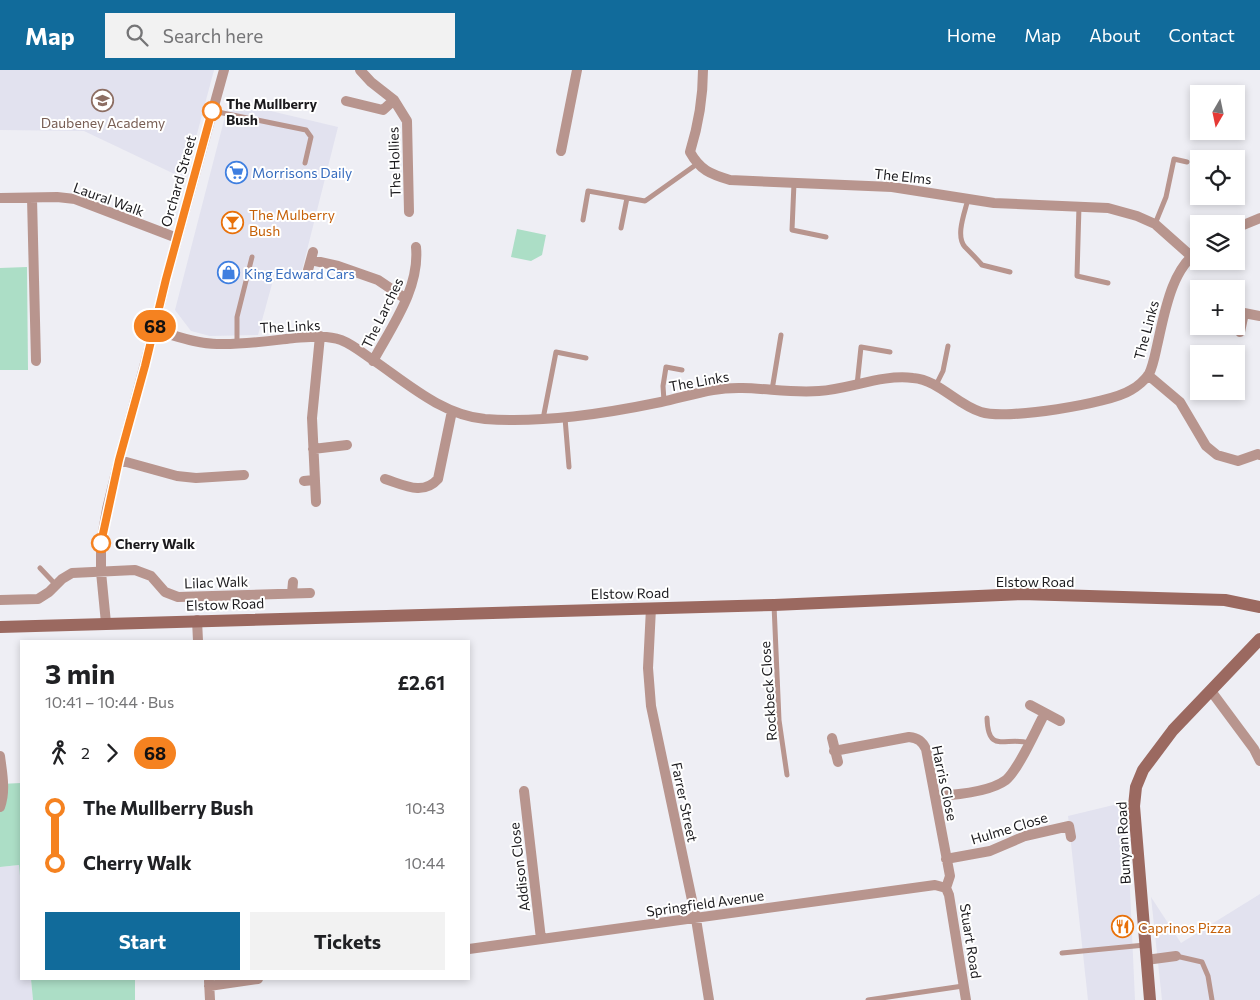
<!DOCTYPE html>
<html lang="en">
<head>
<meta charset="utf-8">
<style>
	body { margin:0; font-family:Commissioner,sans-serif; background:#f2f2f2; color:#202124; height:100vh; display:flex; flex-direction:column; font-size:19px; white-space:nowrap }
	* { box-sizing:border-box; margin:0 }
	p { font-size:16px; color:#757577 }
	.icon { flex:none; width:28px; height:28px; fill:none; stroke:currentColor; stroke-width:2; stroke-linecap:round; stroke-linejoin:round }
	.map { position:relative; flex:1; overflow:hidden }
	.side { position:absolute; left:20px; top:570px; width:450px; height:340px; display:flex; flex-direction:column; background:#fff; border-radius:0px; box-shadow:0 2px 8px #0003 }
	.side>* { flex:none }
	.badge { padding:0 10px; border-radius:16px; font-size:18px; line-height:32px }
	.needle { width:32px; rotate:189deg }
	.buttons { position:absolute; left:1190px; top:15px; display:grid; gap:10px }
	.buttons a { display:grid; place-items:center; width:55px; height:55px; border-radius:0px; background:#fff; box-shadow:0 2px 8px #0003; font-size:25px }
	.map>.badge { position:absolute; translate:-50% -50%; box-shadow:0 0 0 2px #fff }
	.legs { display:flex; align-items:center; gap:8px; height:55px; padding:0 25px; font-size:16px }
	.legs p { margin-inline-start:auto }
	.summary { display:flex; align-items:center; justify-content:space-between; height:85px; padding:0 25px }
	h1 { font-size:28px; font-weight:700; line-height:38px }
	.primary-button { display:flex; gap:10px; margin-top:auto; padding:10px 25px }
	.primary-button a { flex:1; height:58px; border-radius:0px; background:#116b9b; color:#fff; font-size:20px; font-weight:700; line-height:58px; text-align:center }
	.primary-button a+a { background:#f2f2f2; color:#202124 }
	ul { padding:0 25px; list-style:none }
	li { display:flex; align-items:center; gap:18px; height:55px; font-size:19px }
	li i { display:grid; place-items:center; width:8px; height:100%; margin:0 6px; background:currentColor }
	li i::after { content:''; width:12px; height:12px; margin:-6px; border:4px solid; border-radius:50%; background:#fff }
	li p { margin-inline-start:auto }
	li:first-child i { background:linear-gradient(#0000 50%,currentColor 0) }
	li:last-child i { background:linear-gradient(currentColor 50%,#0000 0) }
	header { display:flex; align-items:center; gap:30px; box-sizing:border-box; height:70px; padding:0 25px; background:#116b9b; color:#fff }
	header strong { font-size:24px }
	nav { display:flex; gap:28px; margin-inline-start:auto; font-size:18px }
	.search { width:350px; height:45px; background:#f2f2f2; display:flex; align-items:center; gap:12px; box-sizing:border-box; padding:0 18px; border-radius:0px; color:#757577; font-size:19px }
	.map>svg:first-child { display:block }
	.built { fill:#e2e2ef }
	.green { fill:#acdec6 }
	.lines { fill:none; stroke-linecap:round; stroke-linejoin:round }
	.lane { stroke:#b8958e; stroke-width:5 }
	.street { stroke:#b8958e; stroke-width:10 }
	.secondary { stroke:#9b6960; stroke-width:12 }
	.line-1-casing { stroke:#fff; stroke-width:11 }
	.line-1 { stroke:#f58220; stroke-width:8 }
	.stop-1-dot { fill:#fff; stroke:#f58220; stroke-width:2.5 }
	.labels { text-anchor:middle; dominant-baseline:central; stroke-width:4; stroke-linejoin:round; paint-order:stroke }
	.stop-label { font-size:14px; font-weight:bold; fill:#1c1b1e; stroke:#fff; text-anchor:start }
	.education-label { font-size:14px; fill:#785e54; stroke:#fff }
	.street-label { font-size:14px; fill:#1c1b1e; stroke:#fff }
	.shop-label { font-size:14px; fill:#366cbe; stroke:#fff; text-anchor:start }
	.food-label { font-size:14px; fill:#c56008; stroke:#fff; text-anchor:start }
</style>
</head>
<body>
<header>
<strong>Map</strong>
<div class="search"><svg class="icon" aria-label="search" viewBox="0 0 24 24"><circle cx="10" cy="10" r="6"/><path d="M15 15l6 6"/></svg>Search here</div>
<nav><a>Home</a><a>Map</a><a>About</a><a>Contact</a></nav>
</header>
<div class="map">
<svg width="1260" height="930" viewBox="0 0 1260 930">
	<rect width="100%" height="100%" fill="#eeeef4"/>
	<path class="built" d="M0,0H214L185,109L84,61L0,60Z
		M229,31L338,57L300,208L275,203L258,265L210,266L191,261L175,240Z
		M1126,732L1135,930H1088L1068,746Z
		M19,795L21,817V909H31L33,930H0V797Z
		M1260,824V930H1162L1151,827L1181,873Z"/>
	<path class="green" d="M517,159L546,165L542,185L531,191L511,187Z
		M27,197L28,300H0V198Z
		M21,713V817L19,795L0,797V714Z
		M31,909H135V930H33Z"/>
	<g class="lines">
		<path class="lane" d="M213,41L306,60L311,67L305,93
			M794,113L792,160L826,167
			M968,129C965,142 955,166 965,177C971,183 976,188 982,195L1010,202
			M1079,136L1077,206L1108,213
			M583,150L588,121L645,131L697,94
			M1155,154L1166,127L1174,89L1187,92
			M621,158L627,128
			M237,273V247L252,187
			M857,315L861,277L890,282
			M936,315L943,301L948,276
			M772,320L781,265
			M664,331L663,316L666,297L682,300
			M565,348L569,397
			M543,349L556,282L586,288
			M40,498L56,515
			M774,535L779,650L787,705
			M987,648C988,685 1006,666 1029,673
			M1062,883L1145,875
			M1176,886L1202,892L1208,906L1212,930
			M868,930L963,916"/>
		<path class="street" d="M360,0L371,12L394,30L407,51L409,142
			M703,0C703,27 698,56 690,82C700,100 710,104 730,110L892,117L994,133L1108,138L1137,146L1155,154L1191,186
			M346,31L383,40L394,30
			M561,81L577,0
			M0,128L57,127L75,129L177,168
			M32,128L36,291
			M1236,158L1260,148
			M311,190L338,196L378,210L406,229
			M308,200L313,182
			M154,260C174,265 196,274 217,274C243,275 269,271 294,268C310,267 326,265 341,270C354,275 365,285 376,292C409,315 443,345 485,349C544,353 603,344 661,332C679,328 696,323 713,320C748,314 784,324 819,321C850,319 882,304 913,308C939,310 957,335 981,342C1006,350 1109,334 1131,320C1137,317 1145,310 1149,304C1153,296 1155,285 1157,276C1164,246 1171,198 1199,181
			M1240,262L1244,243L1260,246
			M373,291C392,256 420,218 416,177
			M1148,305L1180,332L1206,376L1217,385L1238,391L1258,384L1260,385
			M313,379L347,375
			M119,390L177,406L196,408L244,405
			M385,409C404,415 423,426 438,409L452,341
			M304,411L314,410
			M316,432L312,348L320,266
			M292,523L293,512
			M0,530L38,529L49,522L62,509L72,503L135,500L151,506L165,522L178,527L310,523
			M651,538L648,598L651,636L696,849L709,930
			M197,550L198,571
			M106,553L101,502V473L107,439L119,390L154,260L166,209L224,0
			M1211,621L1254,679L1260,691
			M1030,635L1060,651
			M832,668L838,692
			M834,681L909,667C918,668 922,671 926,679L950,806L946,818
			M0,686C2,703 6,720 0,737
			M524,721L541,869
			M935,726C955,725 990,722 1006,710C1019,699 1036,659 1045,643
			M946,789L990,781L1025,766L1069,756L1071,767
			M946,818L949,825L966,930
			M469,879L935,815L946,818
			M1146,890L1176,886
			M209,911L210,930
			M209,916L258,909"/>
		<path class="secondary" d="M0,557L774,535L1021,524L1225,530L1260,537
			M1150,930L1134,736L1136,717L1143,700L1173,660L1260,569"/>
	</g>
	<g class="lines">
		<defs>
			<path id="line-1" d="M101,473L119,390L145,296L166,209L212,41"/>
		</defs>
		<use href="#line-1" class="line-1-casing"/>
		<use href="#line-1" class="line-1"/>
	</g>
	<defs>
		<symbol id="school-ring" viewBox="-11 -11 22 22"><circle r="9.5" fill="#fff" stroke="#8d6e63" stroke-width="1.5"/><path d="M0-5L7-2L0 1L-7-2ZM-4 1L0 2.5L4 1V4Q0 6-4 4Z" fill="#8d6e63"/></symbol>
		<symbol id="supermarket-ring" viewBox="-11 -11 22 22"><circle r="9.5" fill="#fff" stroke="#3f7fe0" stroke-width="1.5"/><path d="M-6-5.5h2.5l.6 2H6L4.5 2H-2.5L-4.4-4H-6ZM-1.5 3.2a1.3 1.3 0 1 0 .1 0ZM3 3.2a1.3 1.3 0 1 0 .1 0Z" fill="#3f7fe0"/></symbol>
		<symbol id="bar-ring" viewBox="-11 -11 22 22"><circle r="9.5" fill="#fff" stroke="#e8710a" stroke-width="1.5"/><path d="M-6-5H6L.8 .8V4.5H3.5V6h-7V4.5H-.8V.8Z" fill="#e8710a"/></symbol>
		<symbol id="shop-ring" viewBox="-11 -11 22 22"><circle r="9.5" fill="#fff" stroke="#3f7fe0" stroke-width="1.5"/><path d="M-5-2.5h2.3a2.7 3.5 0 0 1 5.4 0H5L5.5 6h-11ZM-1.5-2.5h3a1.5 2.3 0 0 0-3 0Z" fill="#3f7fe0"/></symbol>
		<symbol id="restaurant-ring" viewBox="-11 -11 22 22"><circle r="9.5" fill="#fff" stroke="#e8710a" stroke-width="1.5"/><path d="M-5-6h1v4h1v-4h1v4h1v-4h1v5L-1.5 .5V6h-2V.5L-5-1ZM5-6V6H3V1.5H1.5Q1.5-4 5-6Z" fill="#e8710a"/></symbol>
	</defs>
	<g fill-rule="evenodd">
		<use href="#school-ring" x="90" y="18" width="25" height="25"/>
		<use href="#supermarket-ring" x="224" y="90" width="25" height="25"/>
		<use href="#bar-ring" x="220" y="140" width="25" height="25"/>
		<use href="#shop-ring" x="216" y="190" width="25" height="25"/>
		<use href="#restaurant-ring" x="1110" y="844" width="25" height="25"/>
	</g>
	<g class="stop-1-dot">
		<circle cx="212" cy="41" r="9"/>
		<circle cx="101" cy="473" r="9"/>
	</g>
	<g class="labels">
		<g class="stop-label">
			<text x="226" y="33">The Mullberry<tspan x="226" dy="16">Bush</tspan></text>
			<text x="115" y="473">Cherry Walk</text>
		</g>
		<g class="education-label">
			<text x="103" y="52">Daubeney Academy</text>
		</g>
		<g class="street-label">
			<text transform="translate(394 92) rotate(-92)">The Hollies</text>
			<text transform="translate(903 106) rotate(6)">The Elms</text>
			<text transform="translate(178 111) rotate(-74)">Orchard Street</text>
			<text transform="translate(109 129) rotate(20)">Laural Walk</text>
			<text transform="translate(382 243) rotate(-64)">The Larches</text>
			<text transform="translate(290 256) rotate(-3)">The Links</text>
			<text transform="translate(1146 260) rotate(-75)">The Links</text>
			<text transform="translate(699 311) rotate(-10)">The Links</text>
			<text x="1035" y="511">Elstow Road</text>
			<text transform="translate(216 512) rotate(-2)">Lilac Walk</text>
			<text transform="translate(630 523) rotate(-1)">Elstow Road</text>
			<text transform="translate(225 534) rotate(-2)">Elstow Road</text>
			<text transform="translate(768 621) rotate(-94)">Rockbeck Close</text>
			<text transform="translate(945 713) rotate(78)">Harris Close</text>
			<text transform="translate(685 732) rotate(78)">Farrer Street</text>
			<text transform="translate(1009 758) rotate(-17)">Hulme Close</text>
			<text transform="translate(1123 773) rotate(-93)">Bunyan Road</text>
			<text transform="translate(519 797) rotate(-97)">Addison Close</text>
			<text transform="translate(705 833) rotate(-8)">Springfield Avenue</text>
			<text transform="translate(971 871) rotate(81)">Stuart Road</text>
		</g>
		<g class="shop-label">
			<text x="252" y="102">Morrisons Daily</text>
			<text x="244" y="203">King Edward Cars</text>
		</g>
		<g class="food-label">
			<text x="249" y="144">The Mulberry<tspan x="249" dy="16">Bush</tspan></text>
			<text x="1138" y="857">Caprinos Pizza</text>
		</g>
	</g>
</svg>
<div class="buttons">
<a><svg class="needle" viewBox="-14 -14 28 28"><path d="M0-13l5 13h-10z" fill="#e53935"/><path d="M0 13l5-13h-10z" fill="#757577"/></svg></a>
<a><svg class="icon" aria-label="locate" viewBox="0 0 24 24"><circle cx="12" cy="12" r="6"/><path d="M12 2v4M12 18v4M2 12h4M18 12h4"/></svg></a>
<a><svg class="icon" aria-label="layers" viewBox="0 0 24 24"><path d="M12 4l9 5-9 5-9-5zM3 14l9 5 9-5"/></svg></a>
<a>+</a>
<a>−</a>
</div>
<b class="badge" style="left:155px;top:256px;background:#f58220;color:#111">68</b>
<section class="side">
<div class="summary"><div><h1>3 min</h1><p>10:41 – 10:44 · Bus</p></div><b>£2.61</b></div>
<div class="legs"><svg class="icon" aria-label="walk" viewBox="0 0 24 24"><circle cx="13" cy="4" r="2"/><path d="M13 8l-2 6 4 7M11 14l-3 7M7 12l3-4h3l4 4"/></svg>2<svg class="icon" aria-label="forward" viewBox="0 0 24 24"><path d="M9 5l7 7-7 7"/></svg><b class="badge" style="background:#f58220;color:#111">68</b></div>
<ul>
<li><i style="color:#f58220"></i><b>The Mullberry Bush</b><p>10:43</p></li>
<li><i style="color:#f58220"></i><b>Cherry Walk</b><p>10:44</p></li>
</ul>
<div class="primary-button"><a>Start</a><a>Tickets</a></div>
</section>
</div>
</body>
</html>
